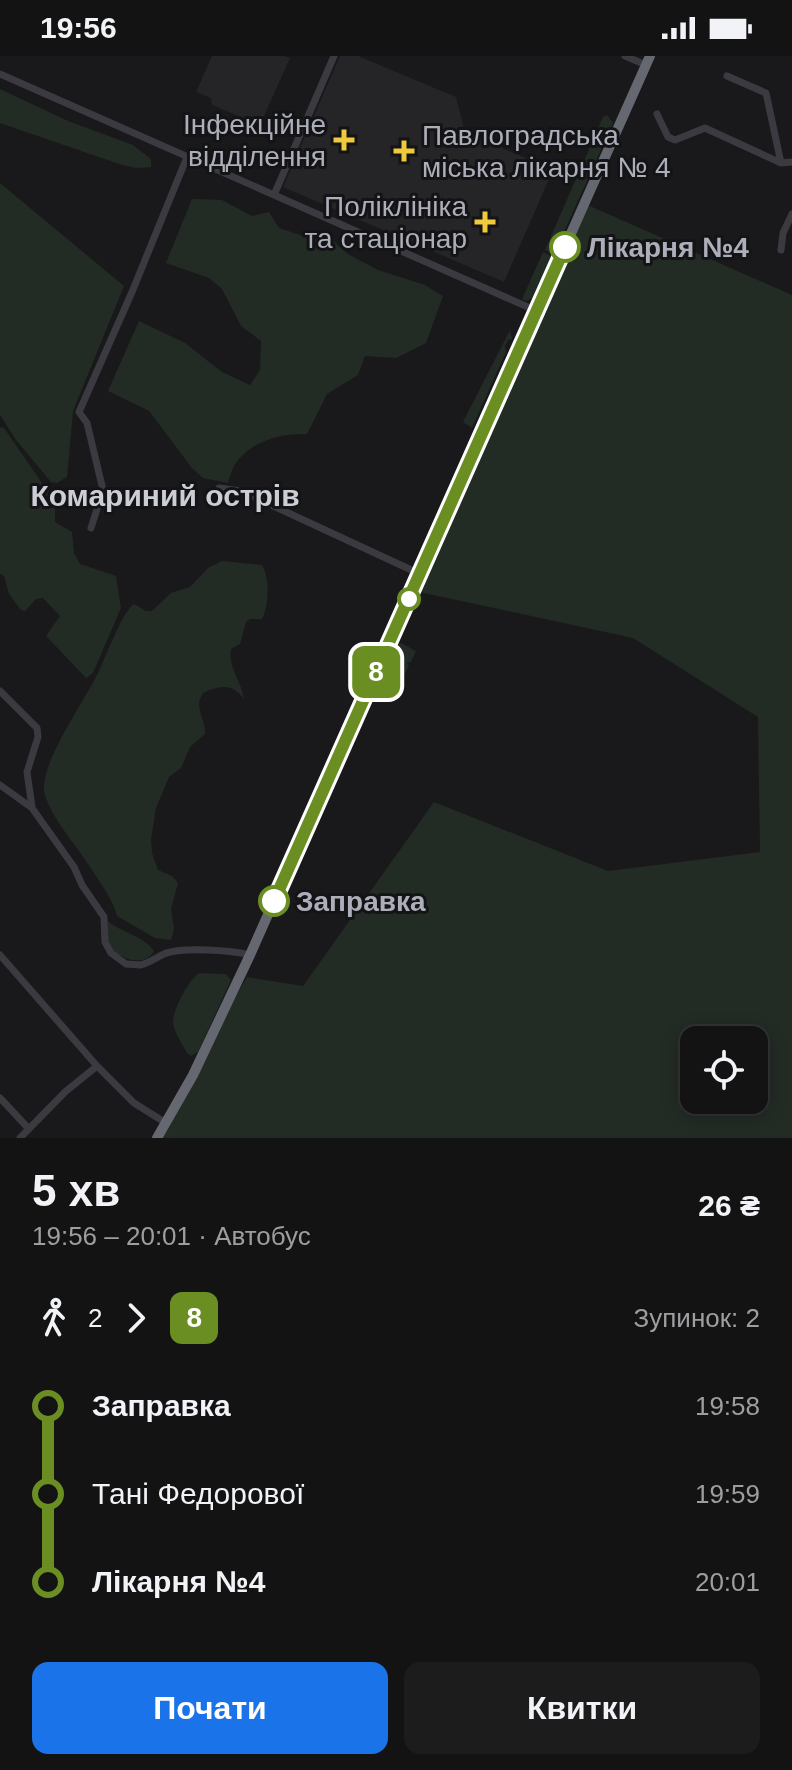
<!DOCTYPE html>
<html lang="uk">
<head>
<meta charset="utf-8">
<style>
	body { margin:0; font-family:Helvetica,sans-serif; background:#1c1c1d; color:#f1f3f6; height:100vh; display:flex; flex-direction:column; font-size:30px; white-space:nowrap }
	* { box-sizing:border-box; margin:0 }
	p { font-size:26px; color:#9d9ea0 }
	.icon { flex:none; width:44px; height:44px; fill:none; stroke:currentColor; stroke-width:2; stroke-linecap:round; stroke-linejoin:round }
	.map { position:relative; height:1082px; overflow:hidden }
	.details { display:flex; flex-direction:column; background:#131314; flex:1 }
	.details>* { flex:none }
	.badge { padding:0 16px; border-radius:12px; font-size:28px; line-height:52px }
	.fabs { position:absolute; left:680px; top:970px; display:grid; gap:16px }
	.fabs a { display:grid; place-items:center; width:88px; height:88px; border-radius:16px; background:#131314; box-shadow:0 4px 20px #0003,0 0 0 2px #323234; font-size:40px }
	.map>.badge { position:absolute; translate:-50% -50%; box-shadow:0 0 0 4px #fff }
	.legs { display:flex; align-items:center; gap:12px; height:88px; padding:0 32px; font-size:26px }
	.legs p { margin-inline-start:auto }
	.head { display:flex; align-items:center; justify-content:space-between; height:136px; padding:0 32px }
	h1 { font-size:44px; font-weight:800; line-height:60px }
	.button { display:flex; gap:16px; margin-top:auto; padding:16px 32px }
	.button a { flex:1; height:92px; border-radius:16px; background:#1a73e8; color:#fff; font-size:32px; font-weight:800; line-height:92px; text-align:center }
	.button a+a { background:#1c1c1d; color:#f1f3f6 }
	ul { padding:0 32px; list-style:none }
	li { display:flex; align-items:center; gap:28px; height:88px; font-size:30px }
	li i { display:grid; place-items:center; width:12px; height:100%; margin:0 10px; background:currentColor }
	li i::after { content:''; width:20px; height:20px; margin:-10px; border:6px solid; border-radius:50%; background:#131314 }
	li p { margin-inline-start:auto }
	li:first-child i { background:linear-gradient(#0000 50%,currentColor 0) }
	li:last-child i { background:linear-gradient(currentColor 50%,#0000 0) }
	.status { display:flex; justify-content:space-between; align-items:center; height:56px; padding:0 40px; background:#131314; direction:ltr }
	.status svg { height:22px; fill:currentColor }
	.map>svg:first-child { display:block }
	.built { fill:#252528 }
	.green { fill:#232b25; fill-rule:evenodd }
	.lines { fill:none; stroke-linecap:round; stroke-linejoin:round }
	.minor { stroke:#3a3a40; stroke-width:7 }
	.highway { stroke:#666871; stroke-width:10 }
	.line-1-casing { stroke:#fff; stroke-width:18 }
	.line-1 { stroke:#6b8e23; stroke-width:12 }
	.poi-dot { fill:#efca3d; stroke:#141416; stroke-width:3 }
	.stop-1-dot { fill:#fff; stroke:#6b8e23; stroke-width:4 }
	.labels { text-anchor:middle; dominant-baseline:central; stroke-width:6; stroke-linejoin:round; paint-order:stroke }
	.poi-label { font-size:28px; fill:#acaeba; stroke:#141416; text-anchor:end }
	.stop-label { font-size:28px; font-weight:bold; fill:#acaeba; stroke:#141416; text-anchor:start }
	.neighbourhood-label { font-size:30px; font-weight:bold; fill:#ccced6; stroke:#141416 }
</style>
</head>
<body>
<div class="status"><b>19:56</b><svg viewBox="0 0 49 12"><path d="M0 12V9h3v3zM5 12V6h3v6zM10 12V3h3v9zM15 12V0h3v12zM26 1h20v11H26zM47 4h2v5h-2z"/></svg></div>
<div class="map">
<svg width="792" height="1082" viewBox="0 0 792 1082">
	<rect width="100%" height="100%" fill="#19191b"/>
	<path class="built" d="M212,0H284L290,2L260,69L212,49L211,42L196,36Z
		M340,0H358L456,41L465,76L553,114L504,226L283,131Z"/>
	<path class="green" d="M0,33L68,65L133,89L151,103V111L136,112L122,109L0,67Z
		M607,59L613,67L554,198L545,194L603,61Z
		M0,127L124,230L73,355L67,421L57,427L51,426L16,384L0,359Z
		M192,143L222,144L252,160L269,156L279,172L312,183L332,184L348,198L378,214L425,229L443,240L426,287L396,302L365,300L358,319L327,338L307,378C282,377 255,384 238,404C233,409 230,420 228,427L203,422L192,412L149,355L108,335L139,265L185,287L222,316L250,329L260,314L261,285L241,270L222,233L209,222L166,207Z
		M583,147L792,239V1082H154L247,921L303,930L434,746L608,815L760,796L758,661L633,582L410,534ZM694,984H754V1044H694Z
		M543,196L553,201L535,241L526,245L522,243Z
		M510,274L512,283L508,284L505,291L506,296L472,372L463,366Z
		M0,371L4,372L42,427L55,441V466L72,476L74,497L80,508L116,520L121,552L93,617L86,622L46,580L60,560L43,542L36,543L25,555L21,554L9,538L4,520L0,518Z
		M222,505L262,509C270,523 269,549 262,563H250L246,566L240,588L231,593C228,612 241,624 244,643C233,627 219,629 203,637C193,651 206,663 205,678L190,691L181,712L169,721L156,752L151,783L152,797L158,814L172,820L178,827L171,853L174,873L171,884L155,882L117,860C113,842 94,818 84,802C71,783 52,762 45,739C36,712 86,643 98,617C105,603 123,554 134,548L146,555H152L171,537L190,531L208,512Z
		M401,587L416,595L411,606L407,607L409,610L402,622L387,614L399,594L397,589Z
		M108,865C122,877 144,880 154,895C144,911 126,904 113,895L108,884Z
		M200,917L226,918L231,924L198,996L191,1000L187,997C182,988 175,977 173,967C172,955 190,921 200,917Z"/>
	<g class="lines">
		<path class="minor" d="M625,0L646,9
			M0,18L537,255
			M727,20L766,37L781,107
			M657,58L668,81L675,84L705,72L781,107L792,106
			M274,139L334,0
			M781,194L783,177L792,158
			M219,432L241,435L420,518
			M91,472L103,434L87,367L79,356L132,236L187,101
			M0,635L37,672L38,681L27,716L32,751
			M0,729L32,752L74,811L82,829L104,861L105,886L111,897L126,908L140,909C150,907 155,902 164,898C181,891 232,894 250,899
			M0,899L97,1010L134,1047L166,1067
			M0,1042L29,1073
			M20,1082L65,1036L97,1010"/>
		<path class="highway" d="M157,1082L193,1019L250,899L650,0"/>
	</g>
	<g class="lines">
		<defs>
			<path id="line-1" d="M274,845L565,191"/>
		</defs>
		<use href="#line-1" class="line-1-casing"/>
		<use href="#line-1" class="line-1"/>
	</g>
	<g class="poi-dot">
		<path d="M340 72h8v8h8v8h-8v8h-8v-8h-8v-8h8z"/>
		<path d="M400 83h8v8h8v8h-8v8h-8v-8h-8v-8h8z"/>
		<path d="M481 154h8v8h8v8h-8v8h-8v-8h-8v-8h8z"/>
	</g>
	<g class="stop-1-dot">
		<circle cx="565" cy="191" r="14"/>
		<circle cx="409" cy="543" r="10"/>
		<circle cx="274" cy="845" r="14"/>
	</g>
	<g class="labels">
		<g class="poi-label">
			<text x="326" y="68">Інфекційне<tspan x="326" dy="32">відділення</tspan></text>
			<text x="422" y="79" text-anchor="start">Павлоградська<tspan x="422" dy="32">міська лікарня № 4</tspan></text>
			<text x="467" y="150">Поліклініка<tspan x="467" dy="32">та стаціонар</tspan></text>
		</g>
		<g class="stop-label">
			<text x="587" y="191">Лікарня №4</text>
			<text x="296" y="845">Заправка</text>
		</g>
		<g class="neighbourhood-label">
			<text x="165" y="439">Комариний острів</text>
		</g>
	</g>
</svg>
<div class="fabs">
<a><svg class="icon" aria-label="locate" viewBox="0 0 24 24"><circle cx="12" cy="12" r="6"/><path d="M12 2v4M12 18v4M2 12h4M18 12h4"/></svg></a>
</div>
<b class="badge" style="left:376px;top:616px;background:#6b8e23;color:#fff">8</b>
</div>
<section class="details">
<div class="head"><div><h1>5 хв</h1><p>19:56 – 20:01 · Автобус</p></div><b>26 ₴</b></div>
<div class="legs"><svg class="icon" aria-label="walk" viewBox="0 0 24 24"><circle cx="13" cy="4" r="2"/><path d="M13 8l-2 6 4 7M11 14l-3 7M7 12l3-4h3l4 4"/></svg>2<svg class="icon" aria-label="forward" viewBox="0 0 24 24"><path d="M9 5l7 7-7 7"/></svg><b class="badge" style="background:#6b8e23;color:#fff">8</b><p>Зупинок: 2</p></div>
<ul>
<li><i style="color:#6b8e23"></i><b>Заправка</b><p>19:58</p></li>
<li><i style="color:#6b8e23"></i><span>Тані Федорової</span><p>19:59</p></li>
<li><i style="color:#6b8e23"></i><b>Лікарня №4</b><p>20:01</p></li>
</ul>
<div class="button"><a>Почати</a><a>Квитки</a></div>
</section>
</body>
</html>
